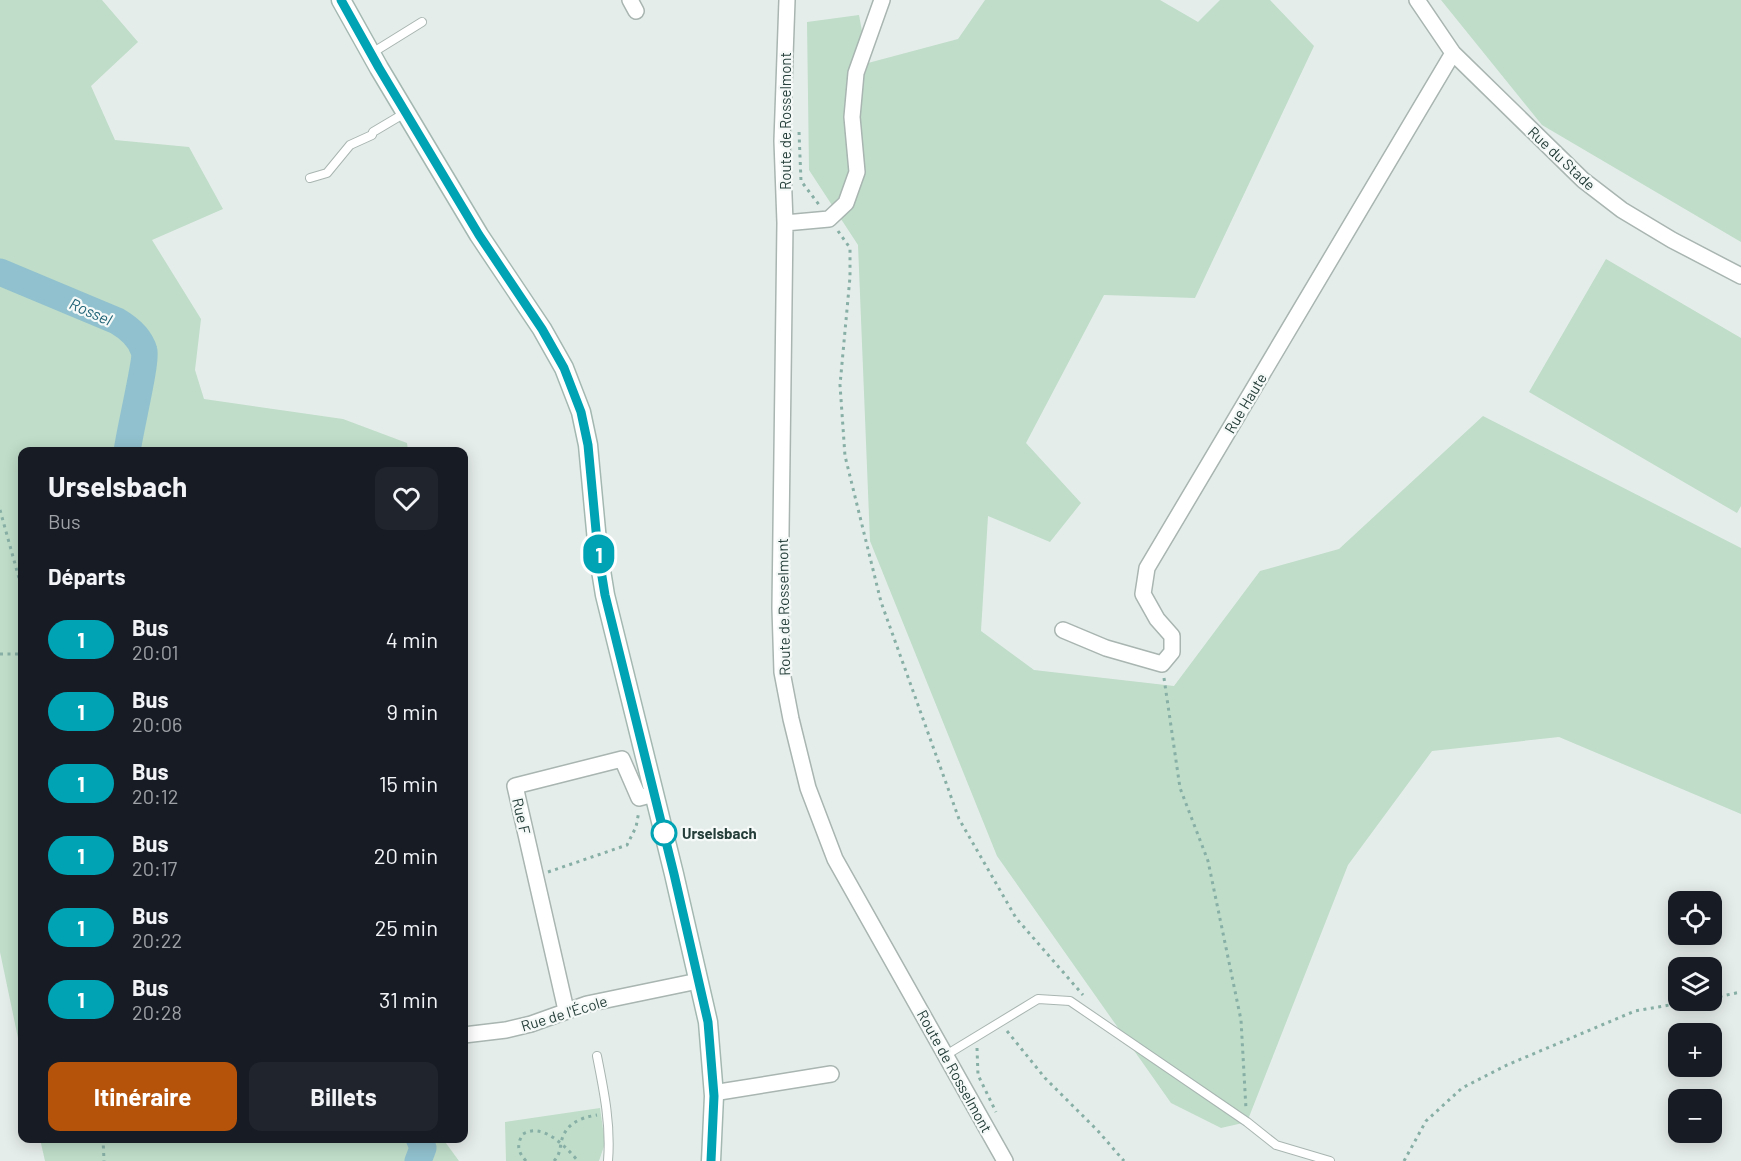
<!DOCTYPE html>
<html lang="fr">
<head>
<meta charset="utf-8">
<style>
	body { margin:0; font-family:Barlow,sans-serif; background:#20242c; color:#f1f3f6; height:100vh; display:flex; flex-direction:column; font-size:22px; white-space:nowrap }
	* { box-sizing:border-box; margin:0 }
	p { font-size:20px; color:#9ea1a6 }
	.icon { flex:none; width:33px; height:33px; fill:none; stroke:currentColor; stroke-width:2; stroke-linecap:round; stroke-linejoin:round }
	.map { position:relative; flex:1; overflow:hidden }
	.drawer { position:absolute; left:18px; top:447px; width:450px; height:696px; display:flex; flex-direction:column; background:#171b24; border-radius:12px; box-shadow:0 3px 15px #0003 }
	.drawer>* { flex:none }
	.badge { padding:0 12px; border-radius:20px; font-size:21px; line-height:39px }
	.buttons { position:absolute; left:1668px; top:891px; display:grid; gap:12px }
	.buttons a { display:grid; place-items:center; width:54px; height:54px; border-radius:12px; background:#171b24; box-shadow:0 3px 15px #0003; font-size:30px }
	.map>.badge { position:absolute; translate:-50% -50%; box-shadow:0 0 0 3px #fff }
	h2 { padding:0 30px; font-size:22px; line-height:54px }
	.round { display:grid; place-items:center; flex:none; width:63px; height:63px; border-radius:12px; background:#20242c }
	.head { display:flex; align-items:center; justify-content:space-between; height:102px; padding:0 30px }
	h1 { font-size:28px; font-weight:700; line-height:45px }
	.primary-button { display:flex; gap:12px; margin-top:auto; padding:12px 30px }
	.primary-button a { flex:1; height:69px; border-radius:12px; background:#b45309; color:#fff; font-size:24px; font-weight:700; line-height:69px; text-align:center }
	.primary-button a+a { background:#20242c; color:#f1f3f6 }
	ul { padding:0; list-style:none }
	li { display:flex; align-items:center; gap:18px; height:72px; padding:0 30px }
	li div { flex:1 }
	li b { display:block; font-size:22px }
	li em { font-style:normal }
	li .badge { min-width:66px; font-weight:700; text-align:center }
	.map>svg:first-child { display:block }
	.green { fill:#bfddc9 }
	.lines { fill:none; stroke-linecap:round; stroke-linejoin:round }
	.river { stroke:#91c1ce; stroke-width:27 }
	.lane-casing { stroke:#a8b5b1; stroke-width:10 }
	.street-casing { stroke:#a8b5b1; stroke-width:18 }
	.secondary-casing { stroke:#a4b8b2; stroke-width:21 }
	.path { stroke:#87afa5; stroke-width:3; stroke-dasharray:3 4.5; stroke-linecap:butt }
	.lane { stroke:#fff; stroke-width:8 }
	.street { stroke:#fff; stroke-width:15 }
	.secondary { stroke:#fff; stroke-width:18 }
	.line-casing { stroke:#fff; stroke-width:14 }
	.line { stroke:#00a3b4; stroke-width:9 }
	.stop-dot { fill:#fff; stroke:#00a3b4; stroke-width:3 }
	.labels { text-anchor:middle; dominant-baseline:central; stroke-width:4.5; stroke-linejoin:round; paint-order:stroke }
	.street-label { font-size:15px; fill:#253e39; stroke:#f5faf8 }
	.stop-label { font-size:15px; font-weight:bold; fill:#253e39; stroke:#f5faf8; text-anchor:start }
	.water-label { font-size:16px; font-style:italic; fill:#226477; stroke:#f5faf8 }
</style>
</head>
<body>
<div class="map">
<svg width="1741" height="1161" viewBox="0 0 1741 1161">
	<rect width="100%" height="100%" fill="#e5edea"/>
	<path class="green" d="M0,0H102L138,42L91,86L115,140L189,147L223,209L152,240L201,319L195,370L204,399L343,419L407,443L408,451L22,452V1057L0,952Z
		M985,0H1160L1198,22L1220,0H1270L1314,46L1195,298L1104,295L1026,443L1081,503L1050,542L988,516L981,631L1034,670L1174,686L1260,571L1339,549L1483,416L1741,548V814L1559,737L1432,751L1348,865L1247,1122L1221,1128L1171,1103L997,856L870,541L858,245L809,170L807,22L859,15L868,63L958,39Z
		M1441,0H1741V242L1542,125Z
		M1606,259L1741,338V506L1737,513L1529,392Z
		M600,1108L605,1143L599,1161H506L505,1122Z
		M40,1139H443L459,1161H45Z"/>
	<g class="lines">
		<path class="river" d="M0,272L117,321C129,328 140,337 144,351C147,360 129,434 127,452
			M418,1161L423,1148L419,1138"/>
		<defs>
			<path id="lane" d="M372,53L422,22
				M310,178L327,173L350,145L372,135L373,132L405,113
				M946,1055L1038,999L1070,1001L1247,1122L1276,1145L1330,1161
				M597,1056C604,1091 611,1125 608,1161"/>
			<path id="street" d="M630,0L636,11
				M787,0L782,141L785,223L780,608L782,672L791,719L808,788L835,859L1005,1161
				M1417,0L1453,53L1583,180L1622,210L1672,240L1741,276
				M785,223L829,219L846,203L857,172L852,117L856,73L882,0
				M1063,630L1106,648L1162,664L1172,652V636L1157,619L1143,594L1147,568L1453,53
				M566,1010L515,786L622,759L639,798L654,794
				M464,1035L506,1030L531,1024L587,1004L698,981
				M713,1093L831,1074"/>
			<path id="secondary" d="M341,0L379,68L479,235L542,329L564,368L581,412L588,445L598,552L605,595L674,874L708,1022L714,1096L711,1161"/>
		</defs>
		<use href="#lane" class="lane-casing"/>
		<use href="#street" class="street-casing"/>
		<use href="#secondary" class="secondary-casing"/>
		<path class="path" d="M799,132L801,181L820,206
			M838,231L850,248V277L840,385L845,456L881,602L959,819L1016,918L1083,995
			M0,510L22,589
			M0,654H22
			M1164,678L1180,788L1208,861L1241,1020L1246,1109
			M548,872L627,845L636,827L639,811
			M1712,998L1741,992
			M1007,1031L1045,1078L1098,1131L1124,1161
			M977,1048L978,1075L996,1112
			M103,1138L104,1161
			M526,1161C518,1152 516,1145 523,1134C543,1122 566,1147 578,1161
			M554,1161C559,1156 560,1150 561,1143C565,1124 579,1118 597,1115
			M1404,1161L1426,1121L1462,1088L1507,1065L1635,1011L1698,1000"/>
		<use href="#lane" class="lane"/>
		<use href="#street" class="street"/>
		<use href="#secondary" class="secondary"/>
	</g>
	<g class="lines">
		<defs>
			<path id="line" d="M341,0L379,68L479,235L542,329L564,368L581,412L588,445L598,552L605,595L674,874L708,1022L714,1096L711,1161"/>
		</defs>
		<use href="#line" class="line-casing"/>
		<use href="#line" class="line"/>
	</g>
	<circle class="stop-dot" cx="664" cy="833" r="12"/>
	<g class="labels">
		<g class="street-label">
			<text transform="translate(785 121) rotate(-90)">Route de Rosselmont</text>
			<text transform="translate(1562 158) rotate(43)">Rue du Stade</text>
			<text transform="translate(1245 403) rotate(-59)">Rue Haute</text>
			<text transform="translate(783 607) rotate(-91)">Route de Rosselmont</text>
			<text transform="translate(522 816) rotate(77)">Rue F</text>
			<text transform="translate(564 1013) rotate(-17)">Rue de l'École</text>
			<text transform="translate(955 1071) rotate(61)">Route de Rosselmont</text>
		</g>
		<g class="stop-label">
			<text x="682" y="833">Urselsbach</text>
		</g>
		<g class="water-label">
			<text transform="translate(91 311) rotate(24)">Rossel</text>
		</g>
	</g>
</svg>
<div class="buttons">
<a><svg class="icon" aria-label="locate" viewBox="0 0 24 24"><circle cx="12" cy="12" r="6"/><path d="M12 2v4M12 18v4M2 12h4M18 12h4"/></svg></a>
<a><svg class="icon" aria-label="layers" viewBox="0 0 24 24"><path d="M12 4l9 5-9 5-9-5zM3 14l9 5 9-5"/></svg></a>
<a>+</a>
<a>−</a>
</div>
<b class="badge" style="left:599px;top:554px;background:#00a3b4;color:#fff">1</b>
<section class="drawer">
<div class="head"><div><h1>Urselsbach</h1><p>Bus</p></div><a class="round"><svg class="icon" aria-label="heart" viewBox="0 0 24 24"><path d="M12 20l-8-8c-3-5 5-10 8-4 3-6 11-1 8 4z"/></svg></a></div>
<h2>Départs</h2>
<ul>
<li><span class="badge" style="background:#00a3b4;color:#fff">1</span><div><b>Bus</b><p>20:01</p></div><em>4 min</em></li>
<li><span class="badge" style="background:#00a3b4;color:#fff">1</span><div><b>Bus</b><p>20:06</p></div><em>9 min</em></li>
<li><span class="badge" style="background:#00a3b4;color:#fff">1</span><div><b>Bus</b><p>20:12</p></div><em>15 min</em></li>
<li><span class="badge" style="background:#00a3b4;color:#fff">1</span><div><b>Bus</b><p>20:17</p></div><em>20 min</em></li>
<li><span class="badge" style="background:#00a3b4;color:#fff">1</span><div><b>Bus</b><p>20:22</p></div><em>25 min</em></li>
<li><span class="badge" style="background:#00a3b4;color:#fff">1</span><div><b>Bus</b><p>20:28</p></div><em>31 min</em></li>
</ul>
<div class="primary-button"><a>Itinéraire</a><a>Billets</a></div>
</section>
</div>
</body>
</html>
